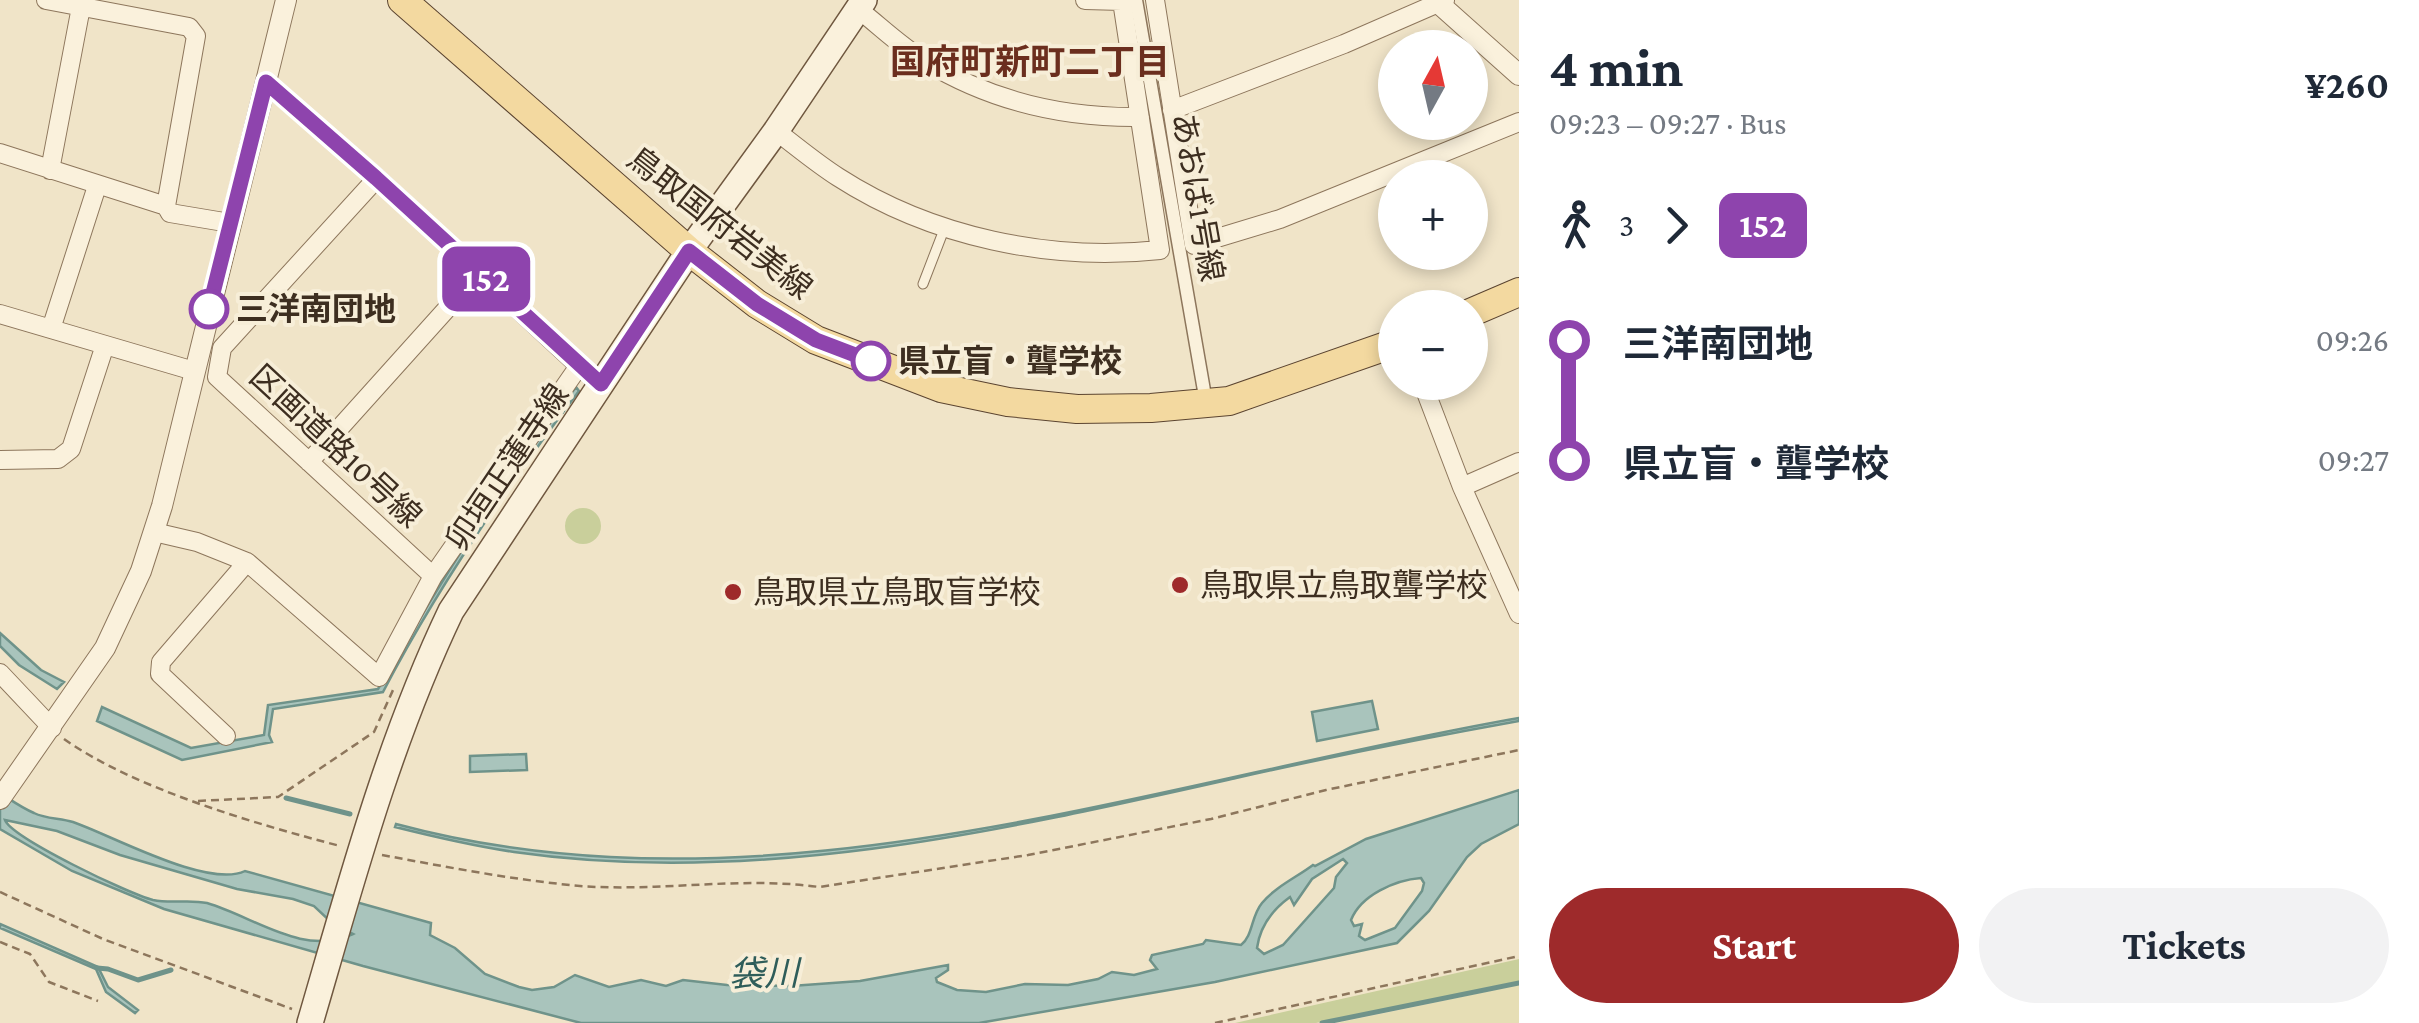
<!DOCTYPE html>
<html lang="en">
<head>
<meta charset="utf-8">
<style>
	body { margin:0; font-family:"Crimson Pro","Noto Sans JP",serif; background:#f2f2f3; color:#1f2937; height:100vh; display:flex; flex-direction:column; font-size:38px; white-space:nowrap }
	* { box-sizing:border-box; margin:0 }
	p { font-size:32px; color:#747a83 }
	.icon { flex:none; width:55px; height:55px; fill:none; stroke:currentColor; stroke-width:2; stroke-linecap:round; stroke-linejoin:round }
	.map { position:relative; flex:1; overflow:hidden }
	.side { display:flex; flex-direction:column; background:#fff; width:900px }
	.side>* { flex:none }
	.badge { padding:0 20px; border-radius:15px; font-size:35px; line-height:65px }
	.needle { width:65px; rotate:8deg }
	.fabs { position:absolute; left:1378px; top:30px; display:grid; gap:20px }
	.fabs a { display:grid; place-items:center; width:110px; height:110px; border-radius:50%; background:#fff; box-shadow:0 5px 15px #0003; font-size:50px }
	.map>.badge { position:absolute; translate:-50% -50%; box-shadow:0 0 0 5px #fff }
	.legs { display:flex; align-items:center; gap:15px; height:110px; padding:0 30px; font-size:32px }
	.legs p { margin-inline-start:auto }
	.overview { display:flex; align-items:center; justify-content:space-between; height:170px; padding:0 30px }
	h1 { font-size:55px; font-weight:700; line-height:75px }
	.action { display:flex; gap:20px; margin-top:auto; padding:20px 30px }
	.action a { flex:1; height:115px; border-radius:60px; background:#9e2a2b; color:#fff; font-size:40px; font-weight:700; line-height:115px; text-align:center }
	.action a+a { background:#f2f2f3; color:#1f2937 }
	ul { padding:0 30px; list-style:none }
	li { display:flex; align-items:center; gap:35px; height:120px; font-size:38px }
	li i { display:grid; place-items:center; width:15px; height:100%; margin:0 12px; background:currentColor }
	li i::after { content:''; width:25px; height:25px; margin:-12px; border:8px solid; border-radius:50%; background:#fff }
	li p { margin-inline-start:auto }
	li:first-child i { background:linear-gradient(#0000 50%,currentColor 0) }
	li:last-child i { background:linear-gradient(currentColor 50%,#0000 0) }
	main { display:flex; flex:1; min-height:0 }
	.map>svg:first-child { display:block }
	.farmland { fill:#e6deb5 }
	.green { fill:#c9cf9b }
	.water { fill:#a9c4bc; stroke:#6f938a; stroke-width:2.5; fill-rule:evenodd }
	.lines { fill:none; stroke-linecap:round; stroke-linejoin:round }
	.stream { stroke:#6f938a; stroke-width:5 }
	.service-casing { stroke:#8d765c; stroke-width:11 }
	.pedestrian-casing { stroke:#8d765c; stroke-width:15 }
	.minor-casing { stroke:#8d765c; stroke-width:20 }
	.tertiary-casing { stroke:#8d765c; stroke-width:22 }
	.secondary-casing { stroke:#6f573f; stroke-width:28 }
	.primary-casing { stroke:#5b4430; stroke-width:30 }
	.path { stroke:#8d765c; stroke-width:2.5; stroke-dasharray:8 5; stroke-linecap:butt }
	.service { stroke:#faf1dc; stroke-width:9 }
	.pedestrian { stroke:#faf1dc; stroke-width:12 }
	.minor { stroke:#faf1dc; stroke-width:18 }
	.tertiary { stroke:#faf1dc; stroke-width:20 }
	.secondary { stroke:#faf1dc; stroke-width:25 }
	.primary { stroke:#f3d9a0; stroke-width:28 }
	.line-1-casing { stroke:#fff; stroke-width:22 }
	.line-1 { stroke:#8e44ad; stroke-width:15 }
	.stop-1-dot { fill:#fff; stroke:#8e44ad; stroke-width:5 }
	.poi-dot { fill:#9e2a2b; stroke:#f7eed8; stroke-width:4 }
	.labels { text-anchor:middle; dominant-baseline:central; stroke-width:8; stroke-linejoin:round; paint-order:stroke }
	.street-label { font-size:32px; fill:#3d2e20; stroke:#f7eed8 }
	.stop-label { font-size:32px; font-weight:bold; fill:#3d2e20; stroke:#f7eed8; text-anchor:start }
	.poi-label { font-size:32px; fill:#3d2e20; stroke:#f7eed8; text-anchor:start }
	.neighbourhood-label { font-size:35px; font-weight:bold; fill:#6b2e1e; stroke:#f7eed8 }
	.water-label { font-size:35px; font-style:italic; fill:#2f5d5a; stroke:#f7eed8 }
</style>
</head>
<body>
<main>
<div class="map">
<svg width="1519" height="1023" viewBox="0 0 1519 1023">
	<rect width="100%" height="100%" fill="#f0e4c8"/>
	<path class="farmland" d="M1519,985V1023H1337Z"/>
	<path class="green" d="M565 526a18 18 0 1 1 36 0a18 18 0 1 1-36 0Z
		M1519,959V981L1316,1023H1235Z"/>
	<path class="water" d="M576,387L579,391C507,486 438,586 383,692L273,709L269,735L272,742L182,760L97,721L102,707L191,748L264,735L268,705L378,689C439,584 502,483 576,387Z
		M0,633L41,670L64,682L57,689L19,665L0,646Z
		M1372,701L1378,729L1317,741L1312,712Z
		M1519,718V721C1424,738 1330,757 1236,778C1000,831 757,887 514,852C474,846 435,837 395,827L396,824C768,924 1152,782 1519,718Z
		M526,754L527,770L470,772V756Z
		M1519,790V824L1481,844L1467,857L1429,911L1397,943L1215,982L979,1023H581L363,966L164,909L72,871L0,829V793C11,800 22,808 34,813C46,819 60,818 73,822C111,835 208,889 245,871L431,923L430,935L455,948L485,974L519,987L532,990L554,987L575,975L609,987L641,980L666,986L683,980L727,985L791,986L860,981L948,965V970L936,978L937,982L957,990L986,992L1025,984L1068,985L1098,979L1112,972L1134,975L1157,969L1150,960L1152,955L1203,944L1206,940L1241,945C1253,936 1251,916 1262,903C1275,887 1297,877 1313,865L1315,866L1366,839ZM5,820L57,831L120,855L237,889L293,899L314,906L333,924L353,934C302,957 255,917 207,903C189,899 172,904 153,900C129,894 12,838 5,820ZM1343,859L1347,863L1336,877L1334,888L1283,945L1264,954L1257,948C1260,926 1272,910 1290,897L1294,905L1312,879ZM1421,878L1424,883L1422,891L1395,928L1365,940L1359,936L1362,924L1354,926L1351,920C1361,895 1395,880 1421,878Z
		M0,924L98,967L108,987L138,1010L135,1013L106,992L96,969L0,928Z"/>
	<g class="lines">
		<path class="stream" d="M286,798L350,814
			M97,968L108,969L138,980L171,970
			M1322,1023L1519,983"/>
		<defs>
			<path id="service" d="M923,284L945,227"/>
			<path id="pedestrian" d="M1136,0L1206,402"/>
			<path id="minor" d="M46,0L189,27L196,36L166,206
				M1155,0L1194,245L1280,219L1519,122
				M858,9C880,26 901,47 925,61C992,102 1063,118 1140,117
				M266,83L377,178L579,366L433,576L217,377L222,348L377,178
				M1172,110L1344,44L1445,0
				M776,131C796,146 816,163 838,177C931,237 1050,262 1160,250L1122,1L1085,0
				M0,153L166,206L170,213L230,223
				M50,170L81,7
				M0,314L194,371
				M51,329L97,186
				M1422,382L1462,487L1519,614
				M0,460L58,459L71,449L105,345
				M309,462L479,273
				M1462,487L1519,462
				M154,532L197,542L247,562L161,662L160,674L226,736
				M247,562L379,677L433,576
				M0,673L52,728"/>
			<path id="tertiary" d="M1435,0L1519,75
				M0,799L105,648L141,571L162,506L286,0"/>
			<path id="secondary" d="M310,1023C351,883 388,743 451,611L689,251L776,131L864,0"/>
			<path id="primary" d="M402,0L689,251L757,304L816,340L941,388L1008,402L1077,409L1151,408L1229,401L1395,343
				M1470,313L1519,292"/>
		</defs>
		<use href="#service" class="service-casing"/>
		<use href="#pedestrian" class="pedestrian-casing"/>
		<use href="#minor" class="minor-casing"/>
		<use href="#tertiary" class="tertiary-casing"/>
		<use href="#secondary" class="secondary-casing"/>
		<use href="#primary" class="primary-casing"/>
		<path class="path" d="M64,739C135,789 256,824 340,846
			M198,801L278,797L374,732L393,690
			M382,855C447,867 514,880 580,886C660,892 741,876 819,887L1028,855L1211,819L1326,790L1519,750
			M0,892L103,939L292,1009
			M0,942L30,954L49,982L98,1001
			M1215,1023L1519,956"/>
		<use href="#service" class="service"/>
		<use href="#pedestrian" class="pedestrian"/>
		<use href="#minor" class="minor"/>
		<use href="#tertiary" class="tertiary"/>
		<use href="#secondary" class="secondary"/>
		<use href="#primary" class="primary"/>
	</g>
	<g class="lines">
		<defs>
			<path id="line-1" d="M209,309L266,82L376,178L601,384L689,251L757,304L816,340L871,361"/>
		</defs>
		<use href="#line-1" class="line-1-casing"/>
		<use href="#line-1" class="line-1"/>
	</g>
	<g class="stop-1-dot">
		<circle cx="209" cy="309" r="18"/>
		<circle cx="871" cy="361" r="18"/>
	</g>
	<g class="poi-dot">
		<circle cx="1180" cy="585" r="10"/>
		<circle cx="733" cy="592" r="10"/>
	</g>
	<g class="labels">
		<g class="street-label">
			<text transform="translate(1198 197) rotate(80)">あおば1号線</text>
			<text transform="translate(720 223) rotate(38)">鳥取国府岩美線</text>
			<text transform="translate(336 446) rotate(43)">区画道路10号線</text>
			<text transform="translate(507 467) rotate(-56)">卯垣正蓮寺線</text>
		</g>
		<g class="stop-label">
			<text x="236" y="309">三洋南団地</text>
			<text x="898" y="361">県立盲・聾学校</text>
		</g>
		<g class="poi-label">
			<text x="1200" y="585">鳥取県立鳥取聾学校</text>
			<text x="753" y="592">鳥取県立鳥取盲学校</text>
		</g>
		<g class="neighbourhood-label">
			<text x="1030" y="62">国府町新町二丁目</text>
		</g>
		<g class="water-label">
			<text transform="translate(764 974) rotate(-1)">袋川</text>
		</g>
	</g>
</svg>
<div class="fabs">
<a><svg class="needle" viewBox="-14 -14 28 28"><path d="M0-13l5 13h-10z" fill="#e53935"/><path d="M0 13l5-13h-10z" fill="#747a83"/></svg></a>
<a>+</a>
<a>−</a>
</div>
<b class="badge" style="left:486px;top:279px;background:#8e44ad;color:#fff">152</b>
</div>
<section class="side">
<div class="overview"><div><h1>4 min</h1><p>09:23 – 09:27 · Bus</p></div><b>¥260</b></div>
<div class="legs"><svg class="icon" aria-label="walk" viewBox="0 0 24 24"><circle cx="13" cy="4" r="2"/><path d="M13 8l-2 6 4 7M11 14l-3 7M7 12l3-4h3l4 4"/></svg>3<svg class="icon" aria-label="forward" viewBox="0 0 24 24"><path d="M9 5l7 7-7 7"/></svg><b class="badge" style="background:#8e44ad;color:#fff">152</b></div>
<ul>
<li><i style="color:#8e44ad"></i><b>三洋南団地</b><p>09:26</p></li>
<li><i style="color:#8e44ad"></i><b>県立盲・聾学校</b><p>09:27</p></li>
</ul>
<div class="action"><a>Start</a><a>Tickets</a></div>
</section>
</main>
</body>
</html>
